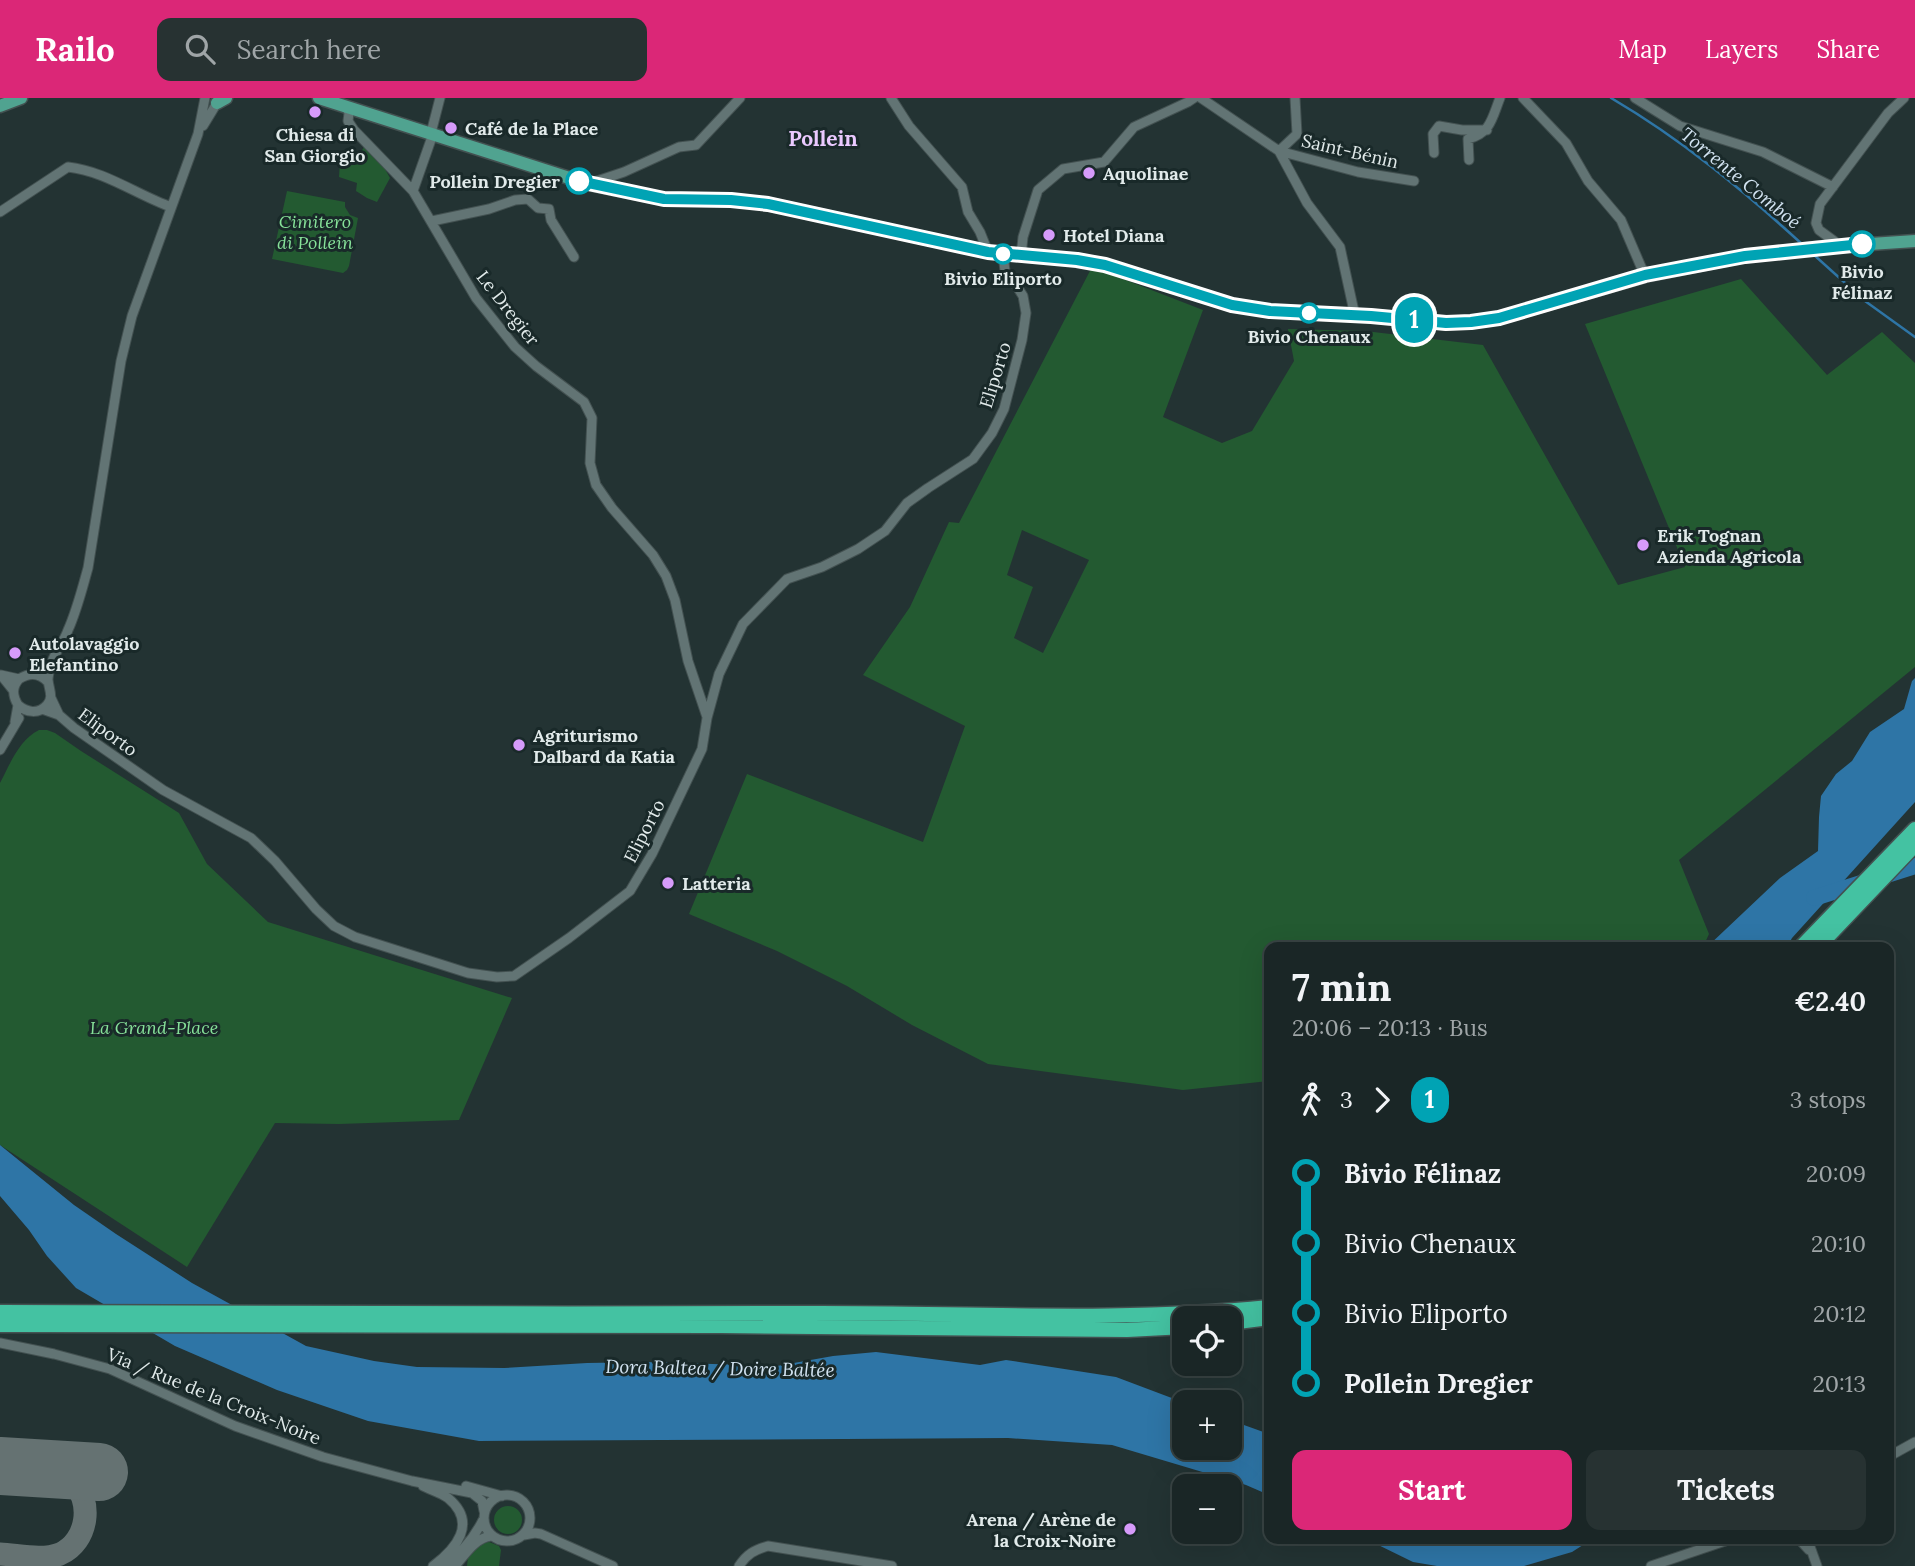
<!DOCTYPE html>
<html lang="en">
<head>
<meta charset="utf-8">
<style>
	body { margin:0; font-family:Lora,serif; background:#273232; color:#f1f3f6; height:100vh; display:flex; flex-direction:column; font-size:26px; white-space:nowrap }
	* { box-sizing:border-box; margin:0 }
	p { font-size:23px; color:#9fa5a7 }
	.icon { flex:none; width:38px; height:38px; fill:none; stroke:currentColor; stroke-width:2; stroke-linecap:round; stroke-linejoin:round }
	.map { position:relative; flex:1; overflow:hidden }
	.panel { position:absolute; left:1264px; top:844px; width:630px; height:602px; display:flex; flex-direction:column; background:#1a2626; border-radius:14px; box-shadow:0 7px 28px #0002,0 0 0 2px #384343 }
	.panel>* { flex:none }
	.badge { padding:0 14px; border-radius:23px; font-size:24px; line-height:46px }
	.controls { position:absolute; left:1172px; top:1208px; display:grid; gap:14px }
	.controls a { display:grid; place-items:center; width:70px; height:70px; border-radius:14px; background:#1a2626; box-shadow:0 7px 28px #0002,0 0 0 2px #384343; font-size:35px }
	.map>.badge { position:absolute; translate:-50% -50%; box-shadow:0 0 0 4px #fff }
	.legs { display:flex; align-items:center; gap:10px; height:77px; padding:0 28px; font-size:23px }
	.legs p { margin-inline-start:auto }
	.overview { display:flex; align-items:center; justify-content:space-between; height:119px; padding:0 28px }
	h1 { font-size:38px; font-weight:700; line-height:52px }
	.button { display:flex; gap:14px; margin-top:auto; padding:14px 28px }
	.button a { flex:1; height:80px; border-radius:14px; background:#db2777; color:#fff; font-size:28px; font-weight:700; line-height:80px; text-align:center }
	.button a+a { background:#273232; color:#f1f3f6 }
	ul { padding:0 28px; list-style:none }
	li { display:flex; align-items:center; gap:24px; height:70px; font-size:26px }
	li i { display:grid; place-items:center; width:10px; height:100%; margin:0 9px; background:currentColor }
	li i::after { content:''; width:18px; height:18px; margin:-9px; border:5px solid; border-radius:50%; background:#1a2626 }
	li p { margin-inline-start:auto }
	li:first-child i { background:linear-gradient(#0000 50%,currentColor 0) }
	li:last-child i { background:linear-gradient(currentColor 50%,#0000 0) }
	header { display:flex; align-items:center; gap:42px; box-sizing:border-box; height:98px; padding:0 35px; background:#db2777; color:#fff }
	header strong { font-size:33px }
	nav { display:flex; gap:38px; margin-inline-start:auto; font-size:24px }
	.search { width:490px; height:63px; background:#273232; display:flex; align-items:center; gap:18px; box-sizing:border-box; padding:0 24px; border-radius:14px; color:#9fa5a7; font-size:26px }
	.map>svg:first-child { display:block }
	.green { fill:#235a31; fill-rule:evenodd }
	.water { fill:#2e75a6 }
	.lines { fill:none; stroke-linecap:round; stroke-linejoin:round }
	.stream { stroke:#2e75a6; stroke-width:2.5 }
	.river { stroke:#2e75a6; stroke-width:16 }
	.taxiway { stroke:#657272; stroke-width:23 }
	.runway { stroke:#657272; stroke-width:58 }
	.minor-casing { stroke:#435151; stroke-width:11 }
	.major-casing { stroke:#435151; stroke-width:15 }
	.highway-casing { stroke:#435151; stroke-width:17 }
	.minor { stroke:#627474; stroke-width:9 }
	.major { stroke:#50a390; stroke-width:12 }
	.highway { stroke:#44c2a2; stroke-width:14 }
	.line-1-casing { stroke:#fff; stroke-width:16 }
	.line-1 { stroke:#00a3b4; stroke-width:10 }
	.poi-dot { fill:#d69bfa; stroke:#192929; stroke-width:2.5 }
	.stop-1-dot { fill:#fff; stroke:#00a3b4; stroke-width:3.5 }
	.labels { text-anchor:middle; dominant-baseline:central; stroke-width:6; stroke-linejoin:round; paint-order:stroke }
	.poi-label { font-size:18px; font-weight:bold; fill:#e1eaea; stroke:#192929; text-anchor:start }
	.street-label { font-size:18px; fill:#e1eaea; stroke:#192929 }
	.stop-label { font-size:18px; font-weight:bold; fill:#e1eaea; stroke:#192929 }
	.park-label { font-size:18px; font-style:italic; fill:#86e199; stroke:#192929 }
	.water-label { font-size:19px; font-style:italic; fill:#d2e3f1; stroke:#192929 }
	.quarter-label { font-size:21px; font-weight:bold; fill:#eac9ff; stroke:#192929 }
</style>
</head>
<body>
<header>
<strong>Railo</strong>
<div class="search"><svg class="icon" aria-label="search" viewBox="0 0 24 24"><circle cx="10" cy="10" r="6"/><path d="M15 15l6 6"/></svg>Search here</div>
<nav><a>Map</a><a>Layers</a><a>Share</a></nav>
</header>
<div class="map">
<svg width="1915" height="1468" viewBox="0 0 1915 1468">
	<rect width="100%" height="100%" fill="#233333"/>
	<path class="green" d="M364,49L385,71L390,80L377,104L367,100L356,93L357,85L339,79L340,64L354,66Z
		M287,93L345,104V109L350,117L358,120L349,168L347,172L343,175L272,161Z
		M1092,169L1203,212L1163,319L1222,345L1252,333L1294,263L1288,231L1365,233L1483,247L1618,487L1685,469L1585,226L1741,181L1827,277L1882,234L1915,265V569L1679,762L1709,836L1703,849H1269V983L1183,992L988,966L912,927L847,888L777,853L689,816L747,676L923,744L965,628L863,577L910,509L949,424L959,425ZM1022,432L1089,462L1043,555L1014,540L1033,489L1007,477Z
		M39,632H47L55,635L81,653L179,715L207,766L268,824L512,900L459,1022L339,1026L275,1025L187,1169L0,1047V685C10,666 19,642 39,632Z
		M494 1422a14 14 0 1 1 28 0a14 14 0 1 1-28 0Z
		M489,1444L499,1448L501,1452L499,1468H467L468,1459L481,1445Z"/>
	<path class="water" d="M1915,580V704L1792,840L1787,849H1707L1780,780L1818,753L1819,719L1821,698L1836,676L1852,663L1870,634L1904,611L1912,583Z
		M0,1047L74,1107L116,1136L192,1185L306,1248L374,1263L417,1269L504,1270L587,1265L645,1264L777,1268L833,1258L876,1254L980,1267L1006,1262L1116,1279L1185,1305V1349H1230V1322L1269,1336V1397L1246,1387L1112,1347L1008,1340L479,1343L368,1323L277,1292L175,1248L76,1190L47,1158L29,1132L0,1098Z
		M1364,1440H1594L1572,1454L1524,1468H1437L1413,1464Z"/>
	<g class="lines">
		<path class="stream" d="M1611,0C1681,41 1743,92 1803,147
			M1813,156L1865,203L1915,239"/>
		<path class="river" d="M1814,800L1915,768"/>
		<path class="taxiway" d="M0,1456C19,1457 42,1463 60,1456C88,1444 94,1402 71,1382C63,1374 52,1372 41,1370"/>
		<path class="runway" d="M0,1368L99,1374"/>
		<defs>
			<path id="minor" d="M891,0L909,28L962,89L968,114L980,134L988,154
				M1201,0L1279,53L1307,105L1340,149L1355,218
				M1295,0L1297,36L1279,53L1358,74L1414,83
				M1523,0L1566,45L1588,83L1621,122L1645,178
				M1635,0L1680,28L1763,54L1833,89
				M346,8L349,15L348,23L354,32L413,93L476,200L515,249L536,268L584,304L592,320L590,365L596,387L612,410L653,457L666,478L675,502L688,563L707,619
				M203,28L217,5
				M431,35L440,0
				M1434,55L1433,36L1439,28L1462,32H1487
				M1469,62L1468,41C1491,35 1492,20 1500,0
				M591,85L624,74L679,49L696,47L740,0
				M413,93L433,36
				M0,114L68,69C105,73 137,97 171,109
				M432,123L489,111L515,102L528,101L538,110L549,111L551,122L574,159
				M1836,148L1834,143L1819,132L1816,125L1820,106L1888,15L1904,0
				M1021,158L1023,139L1038,92L1063,71L1104,64L1134,29L1188,4L1194,0
				M13,592L1,577L19,581
				M18,607C26,614 38,617 47,607C54,599 49,592 48,582C48,578 50,570 51,566C55,554 64,544 68,532C77,512 82,491 88,470L121,263L132,218L198,36L205,0
				M42,611L59,617L51,600
				M59,617L74,630L163,692L251,740L275,763L316,811L334,828L355,839L468,875L497,879L514,878L569,840L630,793L652,756L702,651L707,620L719,576L743,526L787,481L822,469L858,451L885,433L907,405L928,390L973,361L992,335L1004,311L1022,242L1026,215L1023,198L1016,187L1005,173L1003,156
				M15,624L18,607C12,597 12,589 19,581C30,574 40,575 48,584
				M0,652L19,620
				M0,1245L54,1256L110,1271L235,1328L323,1359L412,1383L472,1395L482,1403L484,1413
				M1888,1359L1915,1344
				M423,1388C431,1392 441,1395 448,1400C478,1425 456,1451 433,1468
				M466,1388L502,1398
				M484 1420a23 23 0 1 1 46 0a23 23 0 1 1-46 0Z
				M524,1437L535,1435L541,1436L613,1468
				M1798,1440L1809,1452
				M1807,1440L1817,1468
				M444,1468C460,1456 474,1440 483,1422
				M455,1468C465,1457 475,1440 491,1438
				M739,1468C747,1456 754,1452 768,1448L892,1468
				M1651,1468L1734,1440"/>
			<path id="major" d="M319,0L588,86L664,101L731,102L768,106L988,154L1077,162L1105,167L1232,207L1270,213L1371,218L1446,225L1471,224L1499,220L1645,178L1745,158L1826,149L1915,143
				M217,5L226,0
				M0,8L21,0"/>
			<path id="highway" d="M1801,849L1915,731
				M1818,849L1915,747
				M0,1214C268,1215 536,1216 804,1215C958,1214 1115,1225 1269,1209
				M1230,1225L1269,1220
				M0,1227L721,1228L1127,1232L1185,1229"/>
		</defs>
		<use href="#minor" class="minor-casing"/>
		<use href="#major" class="major-casing"/>
		<use href="#highway" class="highway-casing"/>
		<use href="#minor" class="minor"/>
		<use href="#major" class="major"/>
		<use href="#highway" class="highway"/>
	</g>
	<g class="lines">
		<defs>
			<path id="line-1" d="M579,83L664,101L731,102L768,106L988,154L1077,162L1105,167L1232,207L1270,213L1371,218L1446,225L1471,224L1499,220L1645,177L1745,158L1862,146"/>
		</defs>
		<use href="#line-1" class="line-1-casing"/>
		<use href="#line-1" class="line-1"/>
	</g>
	<g class="poi-dot">
		<circle cx="315" cy="14" r="7"/>
		<circle cx="451" cy="30" r="7"/>
		<circle cx="1089" cy="75" r="7"/>
		<circle cx="1049" cy="137" r="7"/>
		<circle cx="1643" cy="447" r="7"/>
		<circle cx="15" cy="555" r="7"/>
		<circle cx="519" cy="647" r="7"/>
		<circle cx="668" cy="785" r="7"/>
		<circle cx="1130" cy="1431" r="7"/>
	</g>
	<g class="stop-1-dot">
		<circle cx="579" cy="83" r="12"/>
		<circle cx="1862" cy="146" r="12"/>
		<circle cx="1003" cy="156" r="9"/>
		<circle cx="1309" cy="215" r="9"/>
	</g>
	<g class="labels">
		<g class="poi-label">
			<text x="465" y="30">Café de la Place</text>
			<text x="315" y="36" text-anchor="middle">Chiesa di<tspan x="315" dy="21">San Giorgio</tspan></text>
			<text x="1103" y="75">Aquolinae</text>
			<text x="1063" y="137">Hotel Diana</text>
			<text x="1657" y="437">Erik Tognan<tspan x="1657" dy="21">Azienda Agricola</tspan></text>
			<text x="29" y="545">Autolavaggio<tspan x="29" dy="21">Elefantino</tspan></text>
			<text x="533" y="637">Agriturismo<tspan x="533" dy="21">Dalbard da Katia</tspan></text>
			<text x="682" y="785">Latteria</text>
			<text x="1116" y="1421" text-anchor="end">Arena / Arène de<tspan x="1116" dy="21">la Croix-Noire</tspan></text>
		</g>
		<g class="street-label">
			<text transform="translate(1350 53) rotate(13)">Saint-Bénin</text>
			<text transform="translate(508 210) rotate(52)">Le Dregier</text>
			<text transform="translate(995 277) rotate(-73)">Eliporto</text>
			<text transform="translate(108 634) rotate(36)">Eliporto</text>
			<text transform="translate(644 733) rotate(-63)">Eliporto</text>
			<text transform="translate(214 1298) rotate(22)">Via / Rue de la Croix-Noire</text>
		</g>
		<g class="stop-label">
			<text x="560" y="83" text-anchor="end">Pollein Dregier</text>
			<text x="1862" y="173">Bivio<tspan x="1862" dy="21">Félinaz</tspan></text>
			<text x="1003" y="180">Bivio Eliporto</text>
			<text x="1309" y="238">Bivio Chenaux</text>
		</g>
		<g class="park-label">
			<text x="315" y="123">Cimitero<tspan x="315" dy="21">di Pollein</tspan></text>
			<text x="154" y="929">La Grand-Place</text>
		</g>
		<g class="water-label">
			<text transform="translate(1741 80) rotate(39)">Torrente Comboé</text>
			<text transform="translate(720 1270) rotate(1)">Dora Baltea / Doire Baltée</text>
		</g>
		<g class="quarter-label">
			<text x="823" y="40">Pollein</text>
		</g>
	</g>
</svg>
<div class="controls">
<a><svg class="icon" aria-label="locate" viewBox="0 0 24 24"><circle cx="12" cy="12" r="6"/><path d="M12 2v4M12 18v4M2 12h4M18 12h4"/></svg></a>
<a>+</a>
<a>−</a>
</div>
<b class="badge" style="left:1414px;top:222px;background:#00a3b4;color:#fff">1</b>
<section class="panel">
<div class="overview"><div><h1>7 min</h1><p>20:06 – 20:13 · Bus</p></div><b>€2.40</b></div>
<div class="legs"><svg class="icon" aria-label="walk" viewBox="0 0 24 24"><circle cx="13" cy="4" r="2"/><path d="M13 8l-2 6 4 7M11 14l-3 7M7 12l3-4h3l4 4"/></svg>3<svg class="icon" aria-label="forward" viewBox="0 0 24 24"><path d="M9 5l7 7-7 7"/></svg><b class="badge" style="background:#00a3b4;color:#fff">1</b><p>3 stops</p></div>
<ul>
<li><i style="color:#00a3b4"></i><b>Bivio Félinaz</b><p>20:09</p></li>
<li><i style="color:#00a3b4"></i><span>Bivio Chenaux</span><p>20:10</p></li>
<li><i style="color:#00a3b4"></i><span>Bivio Eliporto</span><p>20:12</p></li>
<li><i style="color:#00a3b4"></i><b>Pollein Dregier</b><p>20:13</p></li>
</ul>
<div class="button"><a>Start</a><a>Tickets</a></div>
</section>
</div>
</body>
</html>
